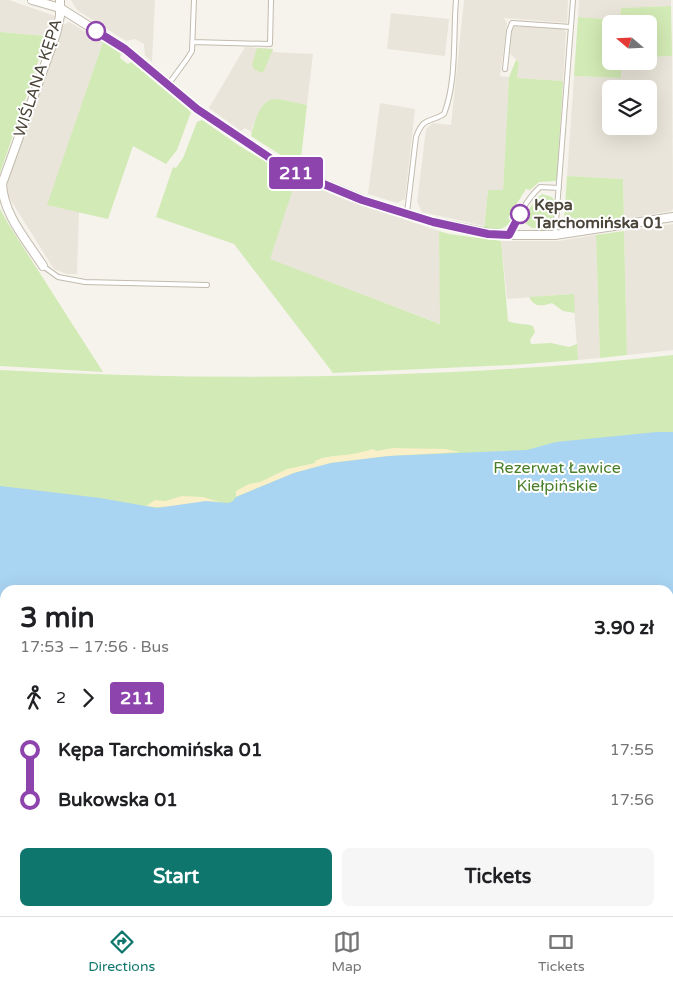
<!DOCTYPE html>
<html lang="en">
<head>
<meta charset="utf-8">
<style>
	body { margin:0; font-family:"Varela Round",sans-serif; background:#f6f6f6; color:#202124; height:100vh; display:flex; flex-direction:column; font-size:19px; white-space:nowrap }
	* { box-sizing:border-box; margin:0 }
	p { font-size:16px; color:#757577 }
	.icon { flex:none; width:28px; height:28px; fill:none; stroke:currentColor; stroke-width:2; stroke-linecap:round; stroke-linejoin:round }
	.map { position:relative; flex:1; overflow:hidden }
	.details { position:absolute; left:0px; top:585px; width:674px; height:331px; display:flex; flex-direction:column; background:#fff; border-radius:15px 15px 0 0; box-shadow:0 5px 20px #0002 }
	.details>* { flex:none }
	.badge { padding:0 10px; border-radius:4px; font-size:18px; line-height:32px }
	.needle { width:32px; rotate:289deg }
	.controls { position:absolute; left:602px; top:15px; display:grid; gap:10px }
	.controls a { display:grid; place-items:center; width:55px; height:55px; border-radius:8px; background:#fff; box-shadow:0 5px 20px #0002; font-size:25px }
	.map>.badge { position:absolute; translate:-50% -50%; box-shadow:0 0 0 2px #fff }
	.legs { display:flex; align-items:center; gap:8px; height:55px; padding:0 20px; font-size:16px }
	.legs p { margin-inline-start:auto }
	.overview { display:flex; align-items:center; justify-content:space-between; height:85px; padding:0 20px }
	h1 { font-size:28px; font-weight:800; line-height:38px }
	.primary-button { display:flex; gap:10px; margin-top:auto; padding:10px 20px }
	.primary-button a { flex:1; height:58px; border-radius:8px; background:#0f766e; color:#fff; font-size:20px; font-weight:800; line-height:58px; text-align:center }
	.primary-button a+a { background:#f6f6f6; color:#202124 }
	ul { padding:0 20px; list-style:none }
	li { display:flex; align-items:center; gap:18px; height:50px; font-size:19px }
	li i { display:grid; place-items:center; width:8px; height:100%; margin:0 6px; background:currentColor }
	li i::after { content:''; width:12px; height:12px; margin:-6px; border:4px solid; border-radius:50%; background:#fff }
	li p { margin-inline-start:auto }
	li:first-child i { background:linear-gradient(#0000 50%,currentColor 0) }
	li:last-child i { background:linear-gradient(currentColor 50%,#0000 0) }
	.menu { display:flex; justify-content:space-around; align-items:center; height:70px; border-top:1px solid #e0e0e0; background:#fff; font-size:14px; color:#757577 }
	.menu a { display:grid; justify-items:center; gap:2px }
	.menu .active { color:#0f766e }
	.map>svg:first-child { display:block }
	.residential { fill:#eae5da; fill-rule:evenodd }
	.green { fill:#d2eab5 }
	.sand { fill:#f9efc9 }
	.water { fill:#a9d4f2 }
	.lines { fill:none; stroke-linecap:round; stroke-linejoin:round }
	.lane-casing { stroke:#c2bbae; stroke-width:6 }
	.street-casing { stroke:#c2bbae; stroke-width:10 }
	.lane { stroke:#fff; stroke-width:4 }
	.street { stroke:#fff; stroke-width:8 }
	.line-1-casing { stroke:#fff; stroke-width:11 }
	.line-1 { stroke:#8e44ad; stroke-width:8 }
	.stop-1-dot { fill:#fff; stroke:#8e44ad; stroke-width:2.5 }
	.labels { text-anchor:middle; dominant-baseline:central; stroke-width:4; stroke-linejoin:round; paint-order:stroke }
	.street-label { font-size:16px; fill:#4b4439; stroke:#fff }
	.stop-label { font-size:16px; font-weight:bold; fill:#4b4439; stroke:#fff; text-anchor:start }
	.park-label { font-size:16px; fill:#4a7f2a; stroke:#fff }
</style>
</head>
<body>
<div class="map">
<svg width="673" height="916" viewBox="0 0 673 916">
	<rect width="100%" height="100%" fill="#f6f3ec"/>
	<path class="residential" d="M0,0H9L55,16L47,36L0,32Z
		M71,0H155L152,62L145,56L144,44L135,39L126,41L77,10Z
		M464,0H568L567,23L504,18L507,23L500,76L509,77L503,190H488L484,226L422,212L417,202L426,129L433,123L451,125Z
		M579,0H671V6L621,8L620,20L578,17Z
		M391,13L449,19L445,56L387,49Z
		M69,22L103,42L48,205L79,212L77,274H67L54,269L8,196L7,184L63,25Z
		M515,26L563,29L566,32L563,81L517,78L519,62L510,54L512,29Z
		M245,47L273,49V52L313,54L307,105L279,99L270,100L263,106L252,127V132L245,128L241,131L209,108Z
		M672,56L673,209L671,211L624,219L623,179L567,176L574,76L621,78V61H649V57ZM611,89H649V126H611Z
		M380,103L415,109L405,199L397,203L368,194Z
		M296,180L297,184L304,187L307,184L346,200L439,231L441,324L269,259Z
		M673,224V350L627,355L624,231Z
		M596,235L600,358L578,360L573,294L507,299L501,241H558Z"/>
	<path class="green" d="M671,6L672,56L649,57V24H611V61H621V78L574,76L578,17L620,20L621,8Z
		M0,32L47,36L0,173Z
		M103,42L121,54L120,58L128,64L131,62L191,112L177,150L166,164L133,146L108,219L47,205Z
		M257,48L273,49L264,71L262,73L255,70L252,65Z
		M516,60L519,62L517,78L563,81L557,177L556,181L539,182L530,190L526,189L508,218L511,221C503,231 496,230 484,229L488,190H503L509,77Z
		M279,99L307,105L300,167L251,136C253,126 259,104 270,100C273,99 276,99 279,99Z
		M202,120L241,147L296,180L270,259L440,324L439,231L449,234L501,241L508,321C517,325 525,323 533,326L535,332L530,340L531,344L551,343L569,347L577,344L578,360L512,365L333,373L234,244L156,217L173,167L176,168L183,158L197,122Z
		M567,176L623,179L624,219L570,228L564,223Z
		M542,194L552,197L555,202L553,224L541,231V228H532L521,220L538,197Z
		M0,209L9,225L103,372L0,366Z
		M624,231L627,355L600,358L596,235Z
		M574,294L575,313L563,311L552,303C542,306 535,308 529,297Z
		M673,355V692L669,590H5V911H582V916H0V370C224,382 450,379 673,355Z
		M623,911H648L646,916H622Z"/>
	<path class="sand" d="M393,448L445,449L460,452L389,456L331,463L294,473L236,497V491L249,484L260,482L287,469L315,463V461C325,456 335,456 345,455C355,454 364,451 373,449L376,451Z
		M182,496L203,497L220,502C195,500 170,510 146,506L155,500L165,501Z
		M673,741V769L669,768V742Z"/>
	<path class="water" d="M657,432H673V741L669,742V590H5V911H371L315,916H0V486L100,498L157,508L206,501L227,503L232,502L236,497L294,473L331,463L389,456L527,450L556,442Z
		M669,768L673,769V906H669Z"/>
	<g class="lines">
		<defs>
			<path id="lane" d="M193,42L270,44L271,0
				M505,69L509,31L512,23L571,27
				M168,85L187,59L192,51L194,0
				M407,213L416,137C424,116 428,124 444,114C457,81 453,35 456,0
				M509,235C517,218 526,200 540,187L559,188
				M555,235L573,0
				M43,266L58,277L85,282L207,285"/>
			<path id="street" d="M32,0L60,8L125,49L197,109L285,168L363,200L433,222L488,233L509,235H555L673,217
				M43,266C27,241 3,214 2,184L56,34L60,16V0"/>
		</defs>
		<use href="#lane" class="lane-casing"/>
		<use href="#street" class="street-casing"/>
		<use href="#lane" class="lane"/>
		<use href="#street" class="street"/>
	</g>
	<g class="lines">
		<defs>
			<path id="line-1" d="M96,31L125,49L197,109L285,168L362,200L433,222L488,234L509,235L520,214"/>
		</defs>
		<use href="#line-1" class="line-1-casing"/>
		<use href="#line-1" class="line-1"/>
	</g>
	<g class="stop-1-dot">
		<circle cx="96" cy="31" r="9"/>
		<circle cx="520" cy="214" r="9"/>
	</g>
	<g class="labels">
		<g class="street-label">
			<text transform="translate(38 78) rotate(-72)">WIŚLANA KĘPA</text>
		</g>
		<g class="stop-label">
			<text x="534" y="205">Kępa<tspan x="534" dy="18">Tarchomińska 01</tspan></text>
		</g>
		<g class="park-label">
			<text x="557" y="468">Rezerwat Ławice<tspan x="557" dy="18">Kiełpińskie</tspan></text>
		</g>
	</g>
</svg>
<div class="controls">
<a><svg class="needle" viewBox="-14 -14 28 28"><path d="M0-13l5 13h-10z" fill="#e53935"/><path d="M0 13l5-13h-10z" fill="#757577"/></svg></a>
<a><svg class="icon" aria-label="layers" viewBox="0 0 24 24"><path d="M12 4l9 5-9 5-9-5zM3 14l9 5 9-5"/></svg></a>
</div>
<b class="badge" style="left:296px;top:173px;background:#8e44ad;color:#fff">211</b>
<section class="details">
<div class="overview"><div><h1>3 min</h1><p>17:53 – 17:56 · Bus</p></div><b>3.90 zł</b></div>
<div class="legs"><svg class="icon" aria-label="walk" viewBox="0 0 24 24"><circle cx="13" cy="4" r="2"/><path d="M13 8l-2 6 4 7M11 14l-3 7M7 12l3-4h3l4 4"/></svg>2<svg class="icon" aria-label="forward" viewBox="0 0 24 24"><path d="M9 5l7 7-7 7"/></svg><b class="badge" style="background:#8e44ad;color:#fff">211</b></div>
<ul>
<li><i style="color:#8e44ad"></i><b>Kępa Tarchomińska 01</b><p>17:55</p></li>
<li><i style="color:#8e44ad"></i><b>Bukowska 01</b><p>17:56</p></li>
</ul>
<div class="primary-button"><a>Start</a><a>Tickets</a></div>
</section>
</div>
<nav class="menu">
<a class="active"><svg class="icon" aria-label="directions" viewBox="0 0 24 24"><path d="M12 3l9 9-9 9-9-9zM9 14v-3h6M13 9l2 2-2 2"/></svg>Directions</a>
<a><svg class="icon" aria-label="map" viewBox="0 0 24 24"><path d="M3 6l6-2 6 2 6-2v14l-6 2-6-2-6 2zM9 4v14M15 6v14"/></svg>Map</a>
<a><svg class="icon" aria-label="tickets" viewBox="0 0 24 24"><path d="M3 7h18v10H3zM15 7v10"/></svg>Tickets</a>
</nav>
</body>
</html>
